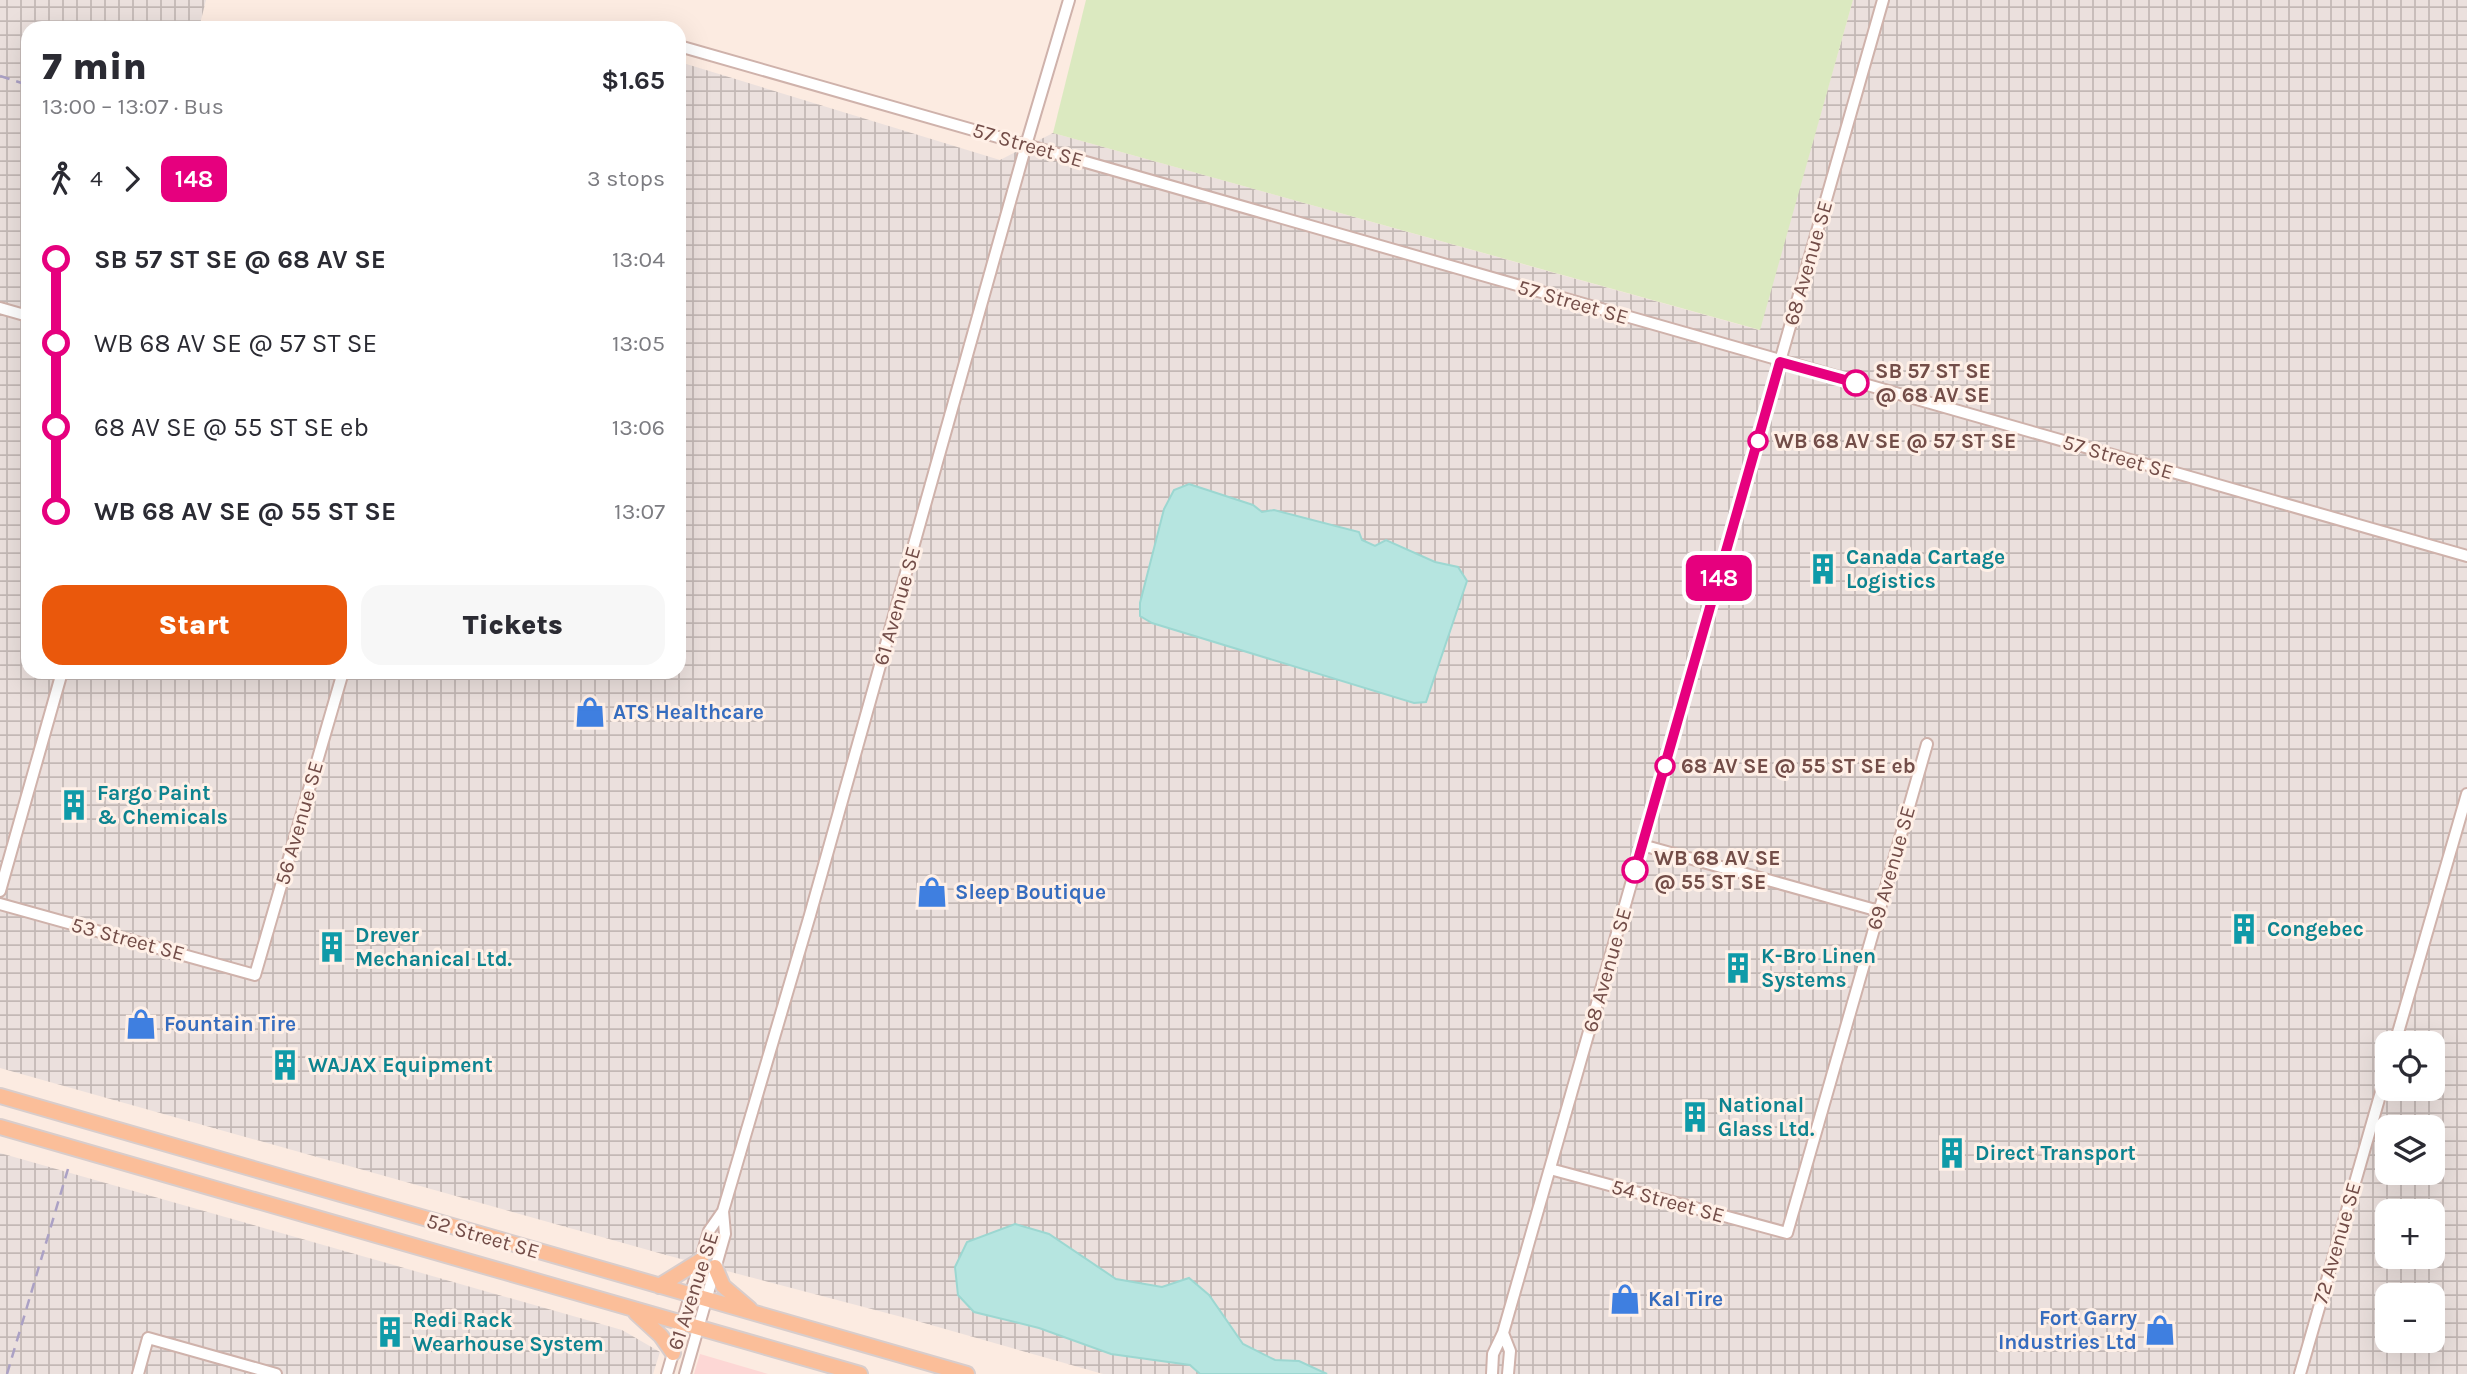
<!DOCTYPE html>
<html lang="en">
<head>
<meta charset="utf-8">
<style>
	body { margin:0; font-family:Karla,sans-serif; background:#f7f7f7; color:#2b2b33; height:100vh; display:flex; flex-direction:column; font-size:26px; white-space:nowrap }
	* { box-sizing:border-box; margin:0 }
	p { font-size:23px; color:#7c7c81 }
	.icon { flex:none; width:38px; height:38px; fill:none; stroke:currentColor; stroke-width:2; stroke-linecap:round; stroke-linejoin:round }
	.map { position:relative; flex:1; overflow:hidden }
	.sheet { position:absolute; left:21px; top:21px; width:665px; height:658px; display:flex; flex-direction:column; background:#fff; border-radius:21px; box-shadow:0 7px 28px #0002 }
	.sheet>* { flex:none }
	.badge { padding:0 14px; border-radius:10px; font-size:24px; line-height:46px }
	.fabs { position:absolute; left:2375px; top:1031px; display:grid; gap:14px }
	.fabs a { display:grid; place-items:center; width:70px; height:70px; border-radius:14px; background:#fff; box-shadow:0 7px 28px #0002; font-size:35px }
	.map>.badge { position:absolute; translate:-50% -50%; box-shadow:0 0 0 4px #fff }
	.legs { display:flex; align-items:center; gap:10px; height:77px; padding:0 21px; font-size:23px }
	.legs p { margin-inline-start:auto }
	.headline { display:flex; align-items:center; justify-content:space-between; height:119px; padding:0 21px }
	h1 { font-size:38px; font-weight:800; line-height:52px }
	.button { display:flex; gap:14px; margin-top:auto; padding:14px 21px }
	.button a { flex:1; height:80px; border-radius:21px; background:#ea580c; color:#fff; font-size:28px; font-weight:800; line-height:80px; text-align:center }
	.button a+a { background:#f7f7f7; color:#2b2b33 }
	ul { padding:0 21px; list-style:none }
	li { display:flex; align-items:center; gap:24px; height:84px; font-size:26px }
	li i { display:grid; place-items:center; width:10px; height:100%; margin:0 9px; background:currentColor }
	li i::after { content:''; width:18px; height:18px; margin:-9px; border:5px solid; border-radius:50%; background:#fff }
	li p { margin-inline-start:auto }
	li:first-child i { background:linear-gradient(#0000 50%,currentColor 0) }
	li:last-child i { background:linear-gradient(currentColor 50%,#0000 0) }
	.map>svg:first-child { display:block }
	.commercial { fill:#fdd7d5 }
	.industrial { fill:url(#industrial-grid); fill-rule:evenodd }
	.grass { fill:#dbe9c0 }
	.water { fill:#b6e5e0; stroke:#9cd7d1; stroke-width:2 }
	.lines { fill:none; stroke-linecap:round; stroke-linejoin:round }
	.minor-casing { stroke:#cfb2ab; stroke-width:14 }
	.major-casing { stroke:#d8cdcc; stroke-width:18 }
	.minor { stroke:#fff; stroke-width:10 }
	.major { stroke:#fbbe99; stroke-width:14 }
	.rail { stroke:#aba1c5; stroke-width:2.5; stroke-dasharray:10 7; stroke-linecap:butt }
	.line-1-casing { stroke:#fff; stroke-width:16 }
	.line-1 { stroke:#e6007e; stroke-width:10 }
	.stop-1-dot { fill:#fff; stroke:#e6007e; stroke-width:3.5 }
	.labels { text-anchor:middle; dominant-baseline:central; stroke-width:6; stroke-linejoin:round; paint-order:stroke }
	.street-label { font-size:21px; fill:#734d48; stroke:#fff0e7 }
	.stop-label { font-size:21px; font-weight:bold; fill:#734d48; stroke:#fff0e7; text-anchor:start }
	.culture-label { font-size:21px; font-weight:bold; fill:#0d838f; stroke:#fff0e7; text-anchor:start }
	.shop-label { font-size:21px; font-weight:bold; fill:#366cbe; stroke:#fff0e7; text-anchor:start }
</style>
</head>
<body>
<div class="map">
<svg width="2467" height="1374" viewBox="0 0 2467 1374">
	<defs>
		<pattern id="industrial-grid" width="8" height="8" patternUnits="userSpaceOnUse" patternTransform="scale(1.75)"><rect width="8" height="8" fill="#ebe0dd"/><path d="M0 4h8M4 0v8" fill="none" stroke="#c3b8b5"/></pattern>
	</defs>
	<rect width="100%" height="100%" fill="#fcebe1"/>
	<path class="commercial" d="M700,1354L768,1374H694Z"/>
	<path class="industrial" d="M0,0H206L199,28H28V672H679V65L683,63L1000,160L1053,133L1759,330L1853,0H2467V1374H1103L917,1321L666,1255L0,1068ZM2387,1043H2432V1088H2387ZM2387,1127H2432V1172H2387ZM2387,1211H2432V1256H2387ZM2387,1295H2432V1340H2387Z
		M0,1153L622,1330L660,1352L653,1374H0Z"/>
	<path class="grass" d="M1086,0H1853L1760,330L1053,133Z"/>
	<path class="water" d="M1189,484L1253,505L1262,512L1274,510L1359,532L1362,540L1375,546L1386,540L1435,562L1458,567L1467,581L1426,702L1414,703L1152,623L1140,616V603L1164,509L1174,490Z
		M1015,1224L1049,1234L1116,1279L1162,1287L1189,1278L1209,1295L1243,1344L1275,1360L1299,1361L1327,1374H1200L1190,1365L1111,1354L1039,1328L974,1312L958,1295L955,1267L967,1242Z"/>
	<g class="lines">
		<defs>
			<path id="minor" d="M679,46L2467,556
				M0,308L28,316
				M1642,845L1879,911
				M0,891L62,672
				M0,904L255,975L343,672
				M2395,1043L2467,794
				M1550,1169L1787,1233L1927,744
				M1503,1333L1510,1351L1508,1374
				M138,1374L148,1338L276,1374
				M667,1374L709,1231L723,1211L810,915L1026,145L1069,0
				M685,1374L725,1234L723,1211
				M1492,1374L1493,1354L1503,1333L1883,0
				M2300,1374L2387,1071"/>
			<path id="major" d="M0,1096L967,1374
				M0,1127L860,1374
				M715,1267L723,1286L750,1309
				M659,1286L701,1260
				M636,1313L661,1336L673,1353"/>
		</defs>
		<use href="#minor" class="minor-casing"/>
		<use href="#major" class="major-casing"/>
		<use href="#minor" class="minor"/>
		<use href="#major" class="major"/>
		<path class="rail" d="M0,76L28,85
			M7,1374L68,1169"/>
	</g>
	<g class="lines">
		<defs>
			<path id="line-1" d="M1635,870L1780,362L1856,383"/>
		</defs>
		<use href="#line-1" class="line-1-casing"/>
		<use href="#line-1" class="line-1"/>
	</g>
	<defs>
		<symbol id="building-bare" viewBox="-9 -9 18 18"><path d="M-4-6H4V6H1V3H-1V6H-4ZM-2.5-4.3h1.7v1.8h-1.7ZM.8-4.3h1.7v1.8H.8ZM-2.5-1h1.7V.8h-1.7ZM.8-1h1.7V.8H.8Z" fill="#0f9aa8" stroke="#fff0e7" stroke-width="2.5" paint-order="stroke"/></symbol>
		<symbol id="shop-bare" viewBox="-9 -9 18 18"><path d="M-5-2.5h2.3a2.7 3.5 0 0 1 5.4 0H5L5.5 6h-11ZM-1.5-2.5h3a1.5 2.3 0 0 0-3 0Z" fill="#3f7fe0" stroke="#fff0e7" stroke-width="2.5" paint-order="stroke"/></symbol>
	</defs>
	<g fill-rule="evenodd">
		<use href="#building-bare" x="1801" y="547" width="44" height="44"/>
		<use href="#shop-bare" x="568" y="690" width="44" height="44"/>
		<use href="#building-bare" x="52" y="783" width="44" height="44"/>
		<use href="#shop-bare" x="910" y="870" width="44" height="44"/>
		<use href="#building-bare" x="2222" y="907" width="44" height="44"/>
		<use href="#building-bare" x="310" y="925" width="44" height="44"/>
		<use href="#building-bare" x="1716" y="946" width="44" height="44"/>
		<use href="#shop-bare" x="119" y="1002" width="44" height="44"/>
		<use href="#building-bare" x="263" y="1043" width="44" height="44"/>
		<use href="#building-bare" x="1673" y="1095" width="44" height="44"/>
		<use href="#building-bare" x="1930" y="1131" width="44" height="44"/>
		<use href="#shop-bare" x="1603" y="1277" width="44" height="44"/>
		<use href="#shop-bare" x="2138" y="1308" width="44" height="44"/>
		<use href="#building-bare" x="368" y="1310" width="44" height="44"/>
	</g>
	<g class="stop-1-dot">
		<circle cx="1856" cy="383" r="12"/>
		<circle cx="1758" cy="441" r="9"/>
		<circle cx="1665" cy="766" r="9"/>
		<circle cx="1635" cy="870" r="12"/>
	</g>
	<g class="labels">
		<g class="street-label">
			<text transform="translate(1028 145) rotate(16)">57 Street SE</text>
			<text transform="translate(1808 263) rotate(-74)">68 Avenue SE</text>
			<text transform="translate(1573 302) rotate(16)">57 Street SE</text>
			<text transform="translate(2118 457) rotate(16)">57 Street SE</text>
			<text transform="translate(897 606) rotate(-74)">61 Avenue SE</text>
			<text transform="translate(299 823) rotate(-74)">56 Avenue SE</text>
			<text transform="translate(1891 868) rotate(-74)">69 Avenue SE</text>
			<text transform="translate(128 939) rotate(15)">53 Street SE</text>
			<text transform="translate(1607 970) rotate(-74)">68 Avenue SE</text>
			<text transform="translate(1668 1201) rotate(15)">54 Street SE</text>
			<text transform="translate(483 1236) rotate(16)">52 Street SE</text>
			<text transform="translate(2337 1243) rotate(-74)">72 Avenue SE</text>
			<text transform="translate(693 1291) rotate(-72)">61 Avenue SE</text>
		</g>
		<g class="stop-label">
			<text x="1875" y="371">SB 57 ST SE<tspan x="1875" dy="24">@ 68 AV SE</tspan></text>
			<text x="1774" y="441">WB 68 AV SE @ 57 ST SE</text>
			<text x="1681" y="766">68 AV SE @ 55 ST SE eb</text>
			<text x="1654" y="858">WB 68 AV SE<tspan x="1654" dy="24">@ 55 ST SE</tspan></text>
		</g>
		<g class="culture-label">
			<text x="1846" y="557">Canada Cartage<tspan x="1846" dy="24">Logistics</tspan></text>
			<text x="97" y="793">Fargo Paint<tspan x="97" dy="24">&amp; Chemicals</tspan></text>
			<text x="2267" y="929">Congebec</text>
			<text x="355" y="935">Drever<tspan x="355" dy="24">Mechanical Ltd.</tspan></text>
			<text x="1761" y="956">K-Bro Linen<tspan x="1761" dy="24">Systems</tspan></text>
			<text x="308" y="1065">WAJAX Equipment</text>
			<text x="1718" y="1105">National<tspan x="1718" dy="24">Glass Ltd.</tspan></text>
			<text x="1975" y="1153">Direct Transport</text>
			<text x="413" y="1320">Redi Rack<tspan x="413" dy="24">Wearhouse System</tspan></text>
		</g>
		<g class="shop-label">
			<text x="613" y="712">ATS Healthcare</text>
			<text x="955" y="892">Sleep Boutique</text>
			<text x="164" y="1024">Fountain Tire</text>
			<text x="1648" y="1299">Kal Tire</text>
			<text x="2137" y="1318" text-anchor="end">Fort Garry<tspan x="2137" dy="24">Industries Ltd</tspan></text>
		</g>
	</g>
</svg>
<div class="fabs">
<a><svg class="icon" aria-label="locate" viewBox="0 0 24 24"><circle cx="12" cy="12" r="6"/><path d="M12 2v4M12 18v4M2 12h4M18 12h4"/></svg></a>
<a><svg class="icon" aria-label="layers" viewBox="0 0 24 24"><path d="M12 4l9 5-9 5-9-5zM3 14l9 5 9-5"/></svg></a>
<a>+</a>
<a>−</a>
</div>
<b class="badge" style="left:1719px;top:578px;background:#e6007e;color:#fff">148</b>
<section class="sheet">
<div class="headline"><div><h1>7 min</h1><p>13:00 – 13:07 · Bus</p></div><b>$1.65</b></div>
<div class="legs"><svg class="icon" aria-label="walk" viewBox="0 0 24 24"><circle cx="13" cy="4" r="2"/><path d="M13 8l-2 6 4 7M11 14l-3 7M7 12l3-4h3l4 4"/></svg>4<svg class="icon" aria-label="forward" viewBox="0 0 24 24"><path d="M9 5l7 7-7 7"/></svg><b class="badge" style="background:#e6007e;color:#fff">148</b><p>3 stops</p></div>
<ul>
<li><i style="color:#e6007e"></i><b>SB 57 ST SE @ 68 AV SE</b><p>13:04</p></li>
<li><i style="color:#e6007e"></i><span>WB 68 AV SE @ 57 ST SE</span><p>13:05</p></li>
<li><i style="color:#e6007e"></i><span>68 AV SE @ 55 ST SE eb</span><p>13:06</p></li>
<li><i style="color:#e6007e"></i><b>WB 68 AV SE @ 55 ST SE</b><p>13:07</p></li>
</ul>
<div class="button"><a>Start</a><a>Tickets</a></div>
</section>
</div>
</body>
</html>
